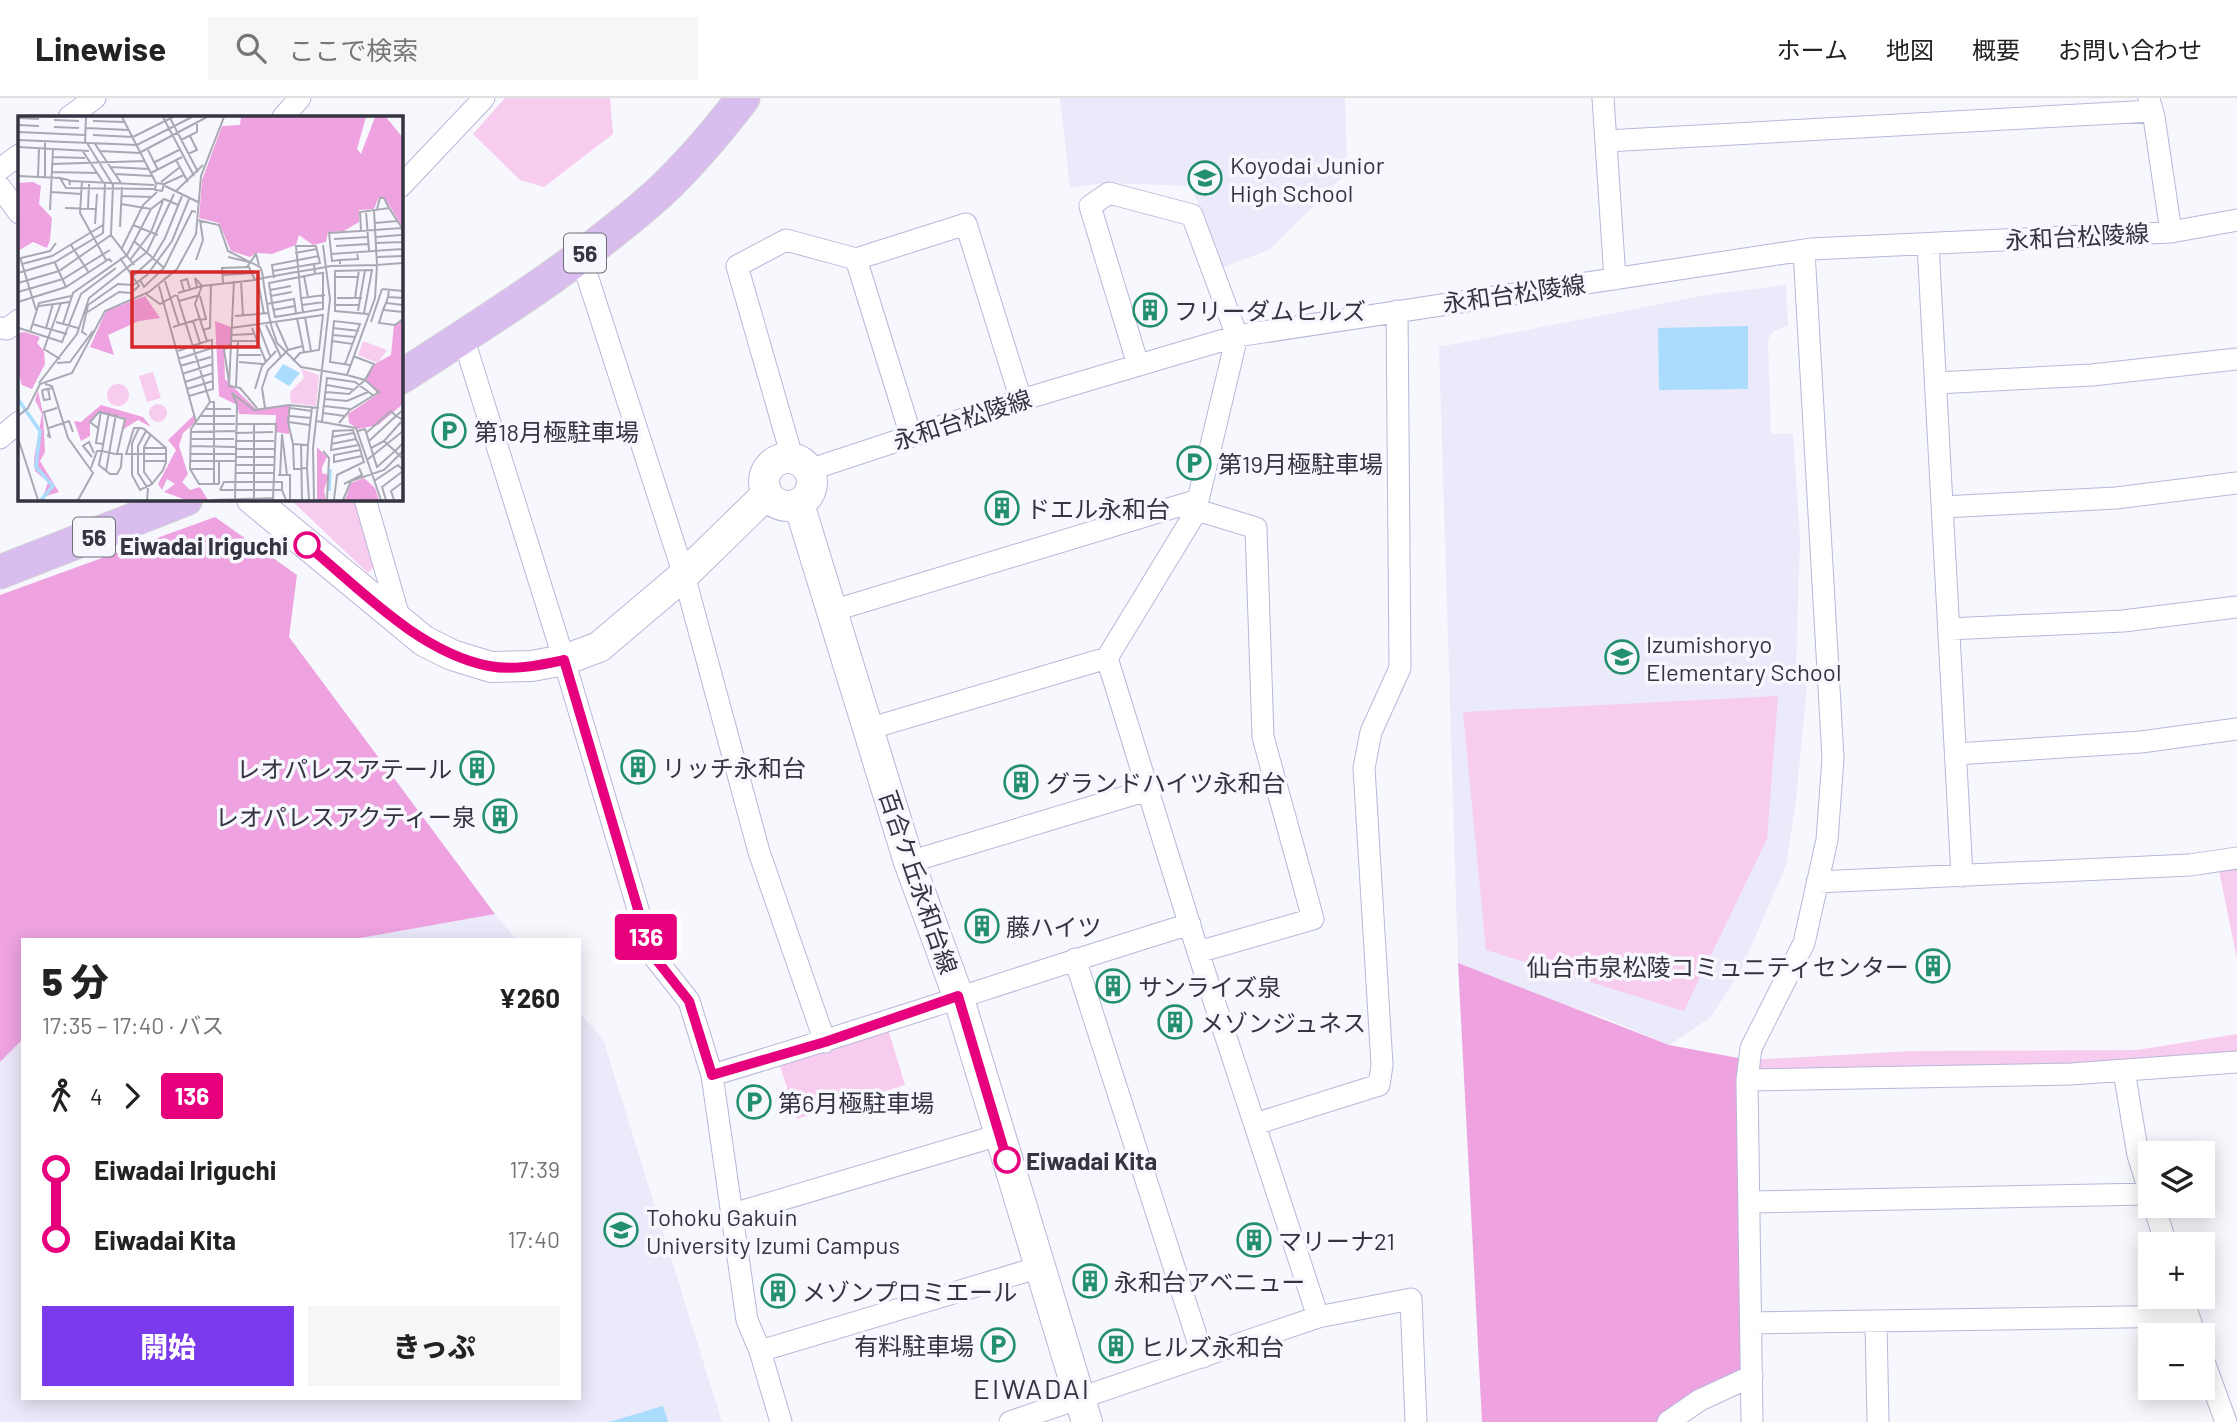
<!DOCTYPE html>
<html lang="ja">
<head>
<meta charset="utf-8">
<style>
	body { margin:0; font-family:Barlow,"Noto Sans JP",sans-serif; background:#f6f6f6; color:#222; height:100vh; display:flex; flex-direction:column; font-size:26px; white-space:nowrap }
	* { box-sizing:border-box; margin:0 }
	p { font-size:23px; color:#767676 }
	.icon { flex:none; width:38px; height:38px; fill:none; stroke:currentColor; stroke-width:2; stroke-linecap:round; stroke-linejoin:round }
	.map { position:relative; flex:1; overflow:hidden }
	.details { position:absolute; left:21px; top:840px; width:560px; height:462px; display:flex; flex-direction:column; background:#fff; border-radius:0px; box-shadow:0 4px 18px #0003 }
	.details>* { flex:none }
	.badge { padding:0 14px; border-radius:5px; font-size:24px; line-height:46px }
	.tools { position:absolute; left:2138px; top:1043px; display:grid; gap:14px }
	.tools a { display:grid; place-items:center; width:77px; height:77px; border-radius:0px; background:#fff; box-shadow:0 4px 18px #0003; font-size:35px }
	.map>.badge { position:absolute; translate:-50% -50%; box-shadow:0 0 0 4px #fff }
	.legs { display:flex; align-items:center; gap:10px; height:77px; padding:0 21px; font-size:23px }
	.legs p { margin-inline-start:auto }
	.head { display:flex; align-items:center; justify-content:space-between; height:119px; padding:0 21px }
	h1 { font-size:38px; font-weight:800; line-height:52px }
	.cta { display:flex; gap:14px; margin-top:auto; padding:14px 21px }
	.cta a { flex:1; height:80px; border-radius:0px; background:#7c3aed; color:#fff; font-size:28px; font-weight:800; line-height:80px; text-align:center }
	.cta a+a { background:#f6f6f6; color:#222 }
	ul { padding:0 21px; list-style:none }
	li { display:flex; align-items:center; gap:24px; height:70px; font-size:26px }
	li i { display:grid; place-items:center; width:10px; height:100%; margin:0 9px; background:currentColor }
	li i::after { content:''; width:18px; height:18px; margin:-9px; border:5px solid; border-radius:50%; background:#fff }
	li p { margin-inline-start:auto }
	li:first-child i { background:linear-gradient(#0000 50%,currentColor 0) }
	li:last-child i { background:linear-gradient(currentColor 50%,#0000 0) }
	header { display:flex; align-items:center; gap:42px; box-sizing:border-box; height:98px; padding:0 35px; background:#fff; border-bottom:2px solid #e0e0e0 }
	header strong { font-size:33px }
	nav { display:flex; gap:38px; margin-inline-start:auto; font-size:24px }
	.search { width:490px; height:63px; background:#f6f6f6; display:flex; align-items:center; gap:18px; box-sizing:border-box; padding:0 24px; border-radius:0px; color:#767676; font-size:26px }
	.map>svg:first-child { display:block }
	.built { fill:#ebeafb }
	.green { fill:#f7ccee }
	.forest { fill:#eea3e0 }
	.water { fill:#aadcfe }
	.lines { fill:none; stroke-linecap:round; stroke-linejoin:round }
	.street-casing { stroke:#b8b8d9; stroke-width:23 }
	.secondary-casing { stroke:#b8b8d9; stroke-width:32 }
	.primary-casing { stroke:#d3d3d5; stroke-width:35 }
	.street { stroke:#fff; stroke-width:21 }
	.secondary { stroke:#fff; stroke-width:30 }
	.primary { stroke:#d9bdee; stroke-width:33 }
	.line-1-casing { stroke:#fff; stroke-width:16 }
	.line-1 { stroke:#e6007e; stroke-width:10 }
	.stop-1-dot { fill:#fff; stroke:#e6007e; stroke-width:3.5 }
	.labels { text-anchor:middle; dominant-baseline:central; stroke-width:7; stroke-linejoin:round; paint-order:stroke }
	.shield { fill:#f7f7fe; stroke:#6f6f7a; stroke-width:2 }
	.shield-label { font-size:23px; font-weight:bold; fill:#353542 }
	.poi-label { font-size:24px; fill:#353542; stroke:#f7f7fe; text-anchor:start }
	.street-label { font-size:24px; fill:#353542; stroke:#f7f7fe }
	.stop-label { font-size:24px; font-weight:bold; fill:#353542; stroke:#f7f7fe; text-anchor:end }
	.quarter-label { font-size:28px; letter-spacing:2px; fill:#353542; stroke:#f7f7fe }
	.inset-river { fill:none; stroke:#aadcfe; stroke-width:3.5 }
	.inset-road { fill:none; stroke:#a9a9b3; stroke-width:2 }
	.view { fill:#d62828; fill-opacity:0.15; stroke:#d62828; stroke-width:3.5 }
	.inset-edge { fill:none; stroke:#353542; stroke-width:3.5 }
</style>
</head>
<body>
<header>
<strong>Linewise</strong>
<div class="search"><svg class="icon" aria-label="search" viewBox="0 0 24 24"><circle cx="10" cy="10" r="6"/><path d="M15 15l6 6"/></svg>ここで検索</div>
<nav><a>ホーム</a><a>地図</a><a>概要</a><a>お問い合わせ</a></nav>
</header>
<div class="map">
<svg width="2237" height="1324" viewBox="0 0 2237 1324">
	<rect width="100%" height="100%" fill="#f7f7fe"/>
	<path class="built" d="M1060,0H1345L1347,75L1269,152L1223,169L1191,88L1105,85L1070,90Z
		M1786,187L1788,227L1774,233L1768,241L1771,336H1793L1800,441L1796,574L1807,590L1796,702L1786,768L1741,872L1711,919L1669,947L1603,919L1482,880L1458,865L1439,249L1712,196Z
		M495,816L517,842H349Z
		M579,914L603,941L722,1324H0V964L23,941V1300H579Z"/>
	<path class="green" d="M505,0H610L613,36L544,89L520,82L473,36Z
		M290,401H355L376,467L368,475Z
		M1778,598L1767,741L1684,913L1486,852L1463,614Z
		M2237,760V861L2217,763Z
		M888,931L905,987L797,1021L779,965Z
		M2237,936V964L1747,982L1749,962L1912,953L2137,952Z"/>
	<path class="forest" d="M215,419L297,477L289,539L495,816L349,842H23V941L0,964V497Z
		M1458,865L1669,947L1749,962L1752,1278L1673,1324H1482Z"/>
	<path class="water" d="M1748,228V291L1659,292L1658,230Z
		M663,1308L668,1324H609Z"/>
	<g class="lines">
		<defs>
			<path id="street" d="M1603,0L1615,181
				M2149,1L2154,19L2171,134
				M69,19L95,0
				M283,19L300,0
				M1606,43L2152,13
				M0,71L19,57
				M401,88L484,0
				M0,89L19,115
				M1928,146L1962,778
				M581,159L684,477L759,754L825,944
				M0,230L7,231L19,222
				M463,239L564,562L651,855L689,903L712,977L747,1222L760,1253L781,1324
				M1138,267L1090,108L1109,95L1192,117L1237,238L1198,402L1197,412L1107,560L1198,854L1318,1219
				M1936,285L2092,277L2237,261
				M911,338L856,161L966,126L1021,302
				M0,340L19,324
				M792,359L737,168L786,142L856,161
				M809,372L1021,302L1237,238L1811,151L2171,134L2237,122
				M365,401L401,526
				M1943,409L2116,400L2237,385
				M1197,412L1256,430L1263,639L1313,821L1198,854
				M832,513L1198,402
				M1949,531L2123,523L2237,509
				M868,631L1107,560
				M1956,656L2141,644L2237,631
				M909,764L1148,692
				M1817,784L2190,767L2237,760
				M1075,861L1203,1259
				M2124,973L2138,1057L2151,1099
				M712,977C872,930 1030,875 1190,826
				M1747,982L2071,976L2237,964
				M1255,1026L1379,987L1382,967L1364,670L1371,634L1400,570L1397,213
				M1749,1104L2150,1096
				M2154,1108L2166,1146
				M733,1116L999,1037
				M2182,1199L2195,1237
				M1876,1224L1878,1324
				M1751,1225L2188,1218
				M760,1253L1040,1169
				M2203,1261L2226,1324
				M1010,1324L1318,1219L1411,1201L1416,1324
				M1668,1324L1700,1302L1752,1278
				M1752,1324L1747,982L1751,950L1804,845L1827,742L1833,660L1804,153"/>
			<path id="secondary" d="M764 384a24 24 0 1 1 48 0a24 24 0 1 1-48 0Z
				M252,401L424,543L452,557L491,569L532,568L564,562L599,549L684,477L767,396
				M799,406L909,764L958,898L1087,1324"/>
			<path id="primary" d="M401,279C489,222 579,166 658,96C689,67 717,34 743,0
				M0,474L186,401"/>
		</defs>
		<use href="#street" class="street-casing"/>
		<use href="#secondary" class="secondary-casing"/>
		<use href="#primary" class="primary-casing"/>
		<use href="#street" class="street"/>
		<use href="#secondary" class="secondary"/>
		<use href="#primary" class="primary"/>
	</g>
	<g class="lines">
		<defs>
			<path id="line-1" d="M307,447C361,492 419,554 489,568C513,573 540,567 564,562L651,855L689,903L712,977L825,944L958,898L1007,1062"/>
		</defs>
		<use href="#line-1" class="line-1-casing"/>
		<use href="#line-1" class="line-1"/>
	</g>
	<defs>
		<symbol id="school-ring" viewBox="-11 -11 22 22"><circle r="9.5" fill="#f7f7fe" stroke="#248f6e" stroke-width="1.5"/><path d="M0-5L7-2L0 1L-7-2ZM-4 1L0 2.5L4 1V4Q0 6-4 4Z" fill="#248f6e"/></symbol>
		<symbol id="building-ring" viewBox="-11 -11 22 22"><circle r="9.5" fill="#f7f7fe" stroke="#248f6e" stroke-width="1.5"/><path d="M-4-6H4V6H1V3H-1V6H-4ZM-2.5-4.3h1.7v1.8h-1.7ZM.8-4.3h1.7v1.8H.8ZM-2.5-1h1.7V.8h-1.7ZM.8-1h1.7V.8H.8Z" fill="#248f6e"/></symbol>
		<symbol id="parking-ring" viewBox="-11 -11 22 22"><circle r="9.5" fill="#f7f7fe" stroke="#248f6e" stroke-width="1.5"/><path d="M-3.5-5.5H1a3.5 3.5 0 0 1 0 7H-1V5.5H-3.5ZM-1-3.4V-.6H.8a1.4 1.4 0 0 0 0-2.8Z" fill="#248f6e"/></symbol>
		<symbol id="university-ring" viewBox="-11 -11 22 22"><circle r="9.5" fill="#f7f7fe" stroke="#248f6e" stroke-width="1.5"/><path d="M0-5L7-2L0 1L-7-2ZM-4 1L0 2.5L4 1V4Q0 6-4 4Z" fill="#248f6e"/></symbol>
	</defs>
	<g fill-rule="evenodd">
		<use href="#school-ring" x="1186" y="61" width="38" height="38"/>
		<use href="#building-ring" x="1131" y="193" width="38" height="38"/>
		<use href="#parking-ring" x="430" y="314" width="38" height="38"/>
		<use href="#parking-ring" x="1175" y="346" width="38" height="38"/>
		<use href="#building-ring" x="983" y="391" width="38" height="38"/>
		<use href="#school-ring" x="1603" y="540" width="38" height="38"/>
		<use href="#building-ring" x="619" y="650" width="38" height="38"/>
		<use href="#building-ring" x="458" y="651" width="38" height="38"/>
		<use href="#building-ring" x="1002" y="665" width="38" height="38"/>
		<use href="#building-ring" x="481" y="699" width="38" height="38"/>
		<use href="#building-ring" x="963" y="809" width="38" height="38"/>
		<use href="#building-ring" x="1914" y="849" width="38" height="38"/>
		<use href="#building-ring" x="1094" y="869" width="38" height="38"/>
		<use href="#building-ring" x="1156" y="905" width="38" height="38"/>
		<use href="#parking-ring" x="735" y="985" width="38" height="38"/>
		<use href="#university-ring" x="602" y="1113" width="38" height="38"/>
		<use href="#building-ring" x="1235" y="1123" width="38" height="38"/>
		<use href="#building-ring" x="1071" y="1164" width="38" height="38"/>
		<use href="#building-ring" x="759" y="1174" width="38" height="38"/>
		<use href="#parking-ring" x="979" y="1228" width="38" height="38"/>
		<use href="#building-ring" x="1097" y="1229" width="38" height="38"/>
	</g>
	<g class="stop-1-dot">
		<circle cx="307" cy="447" r="12"/>
		<circle cx="1007" cy="1062" r="12"/>
	</g>
	<g class="labels">
		<g class="shield">
			<rect x="564" y="135.5" width="42" height="39" rx="5"/>
			<rect x="73" y="419.5" width="42" height="39" rx="5"/>
		</g>
		<g class="shield-label">
			<text x="585" y="155">56</text>
			<text x="94" y="439">56</text>
		</g>
		<g class="poi-label">
			<text x="1230" y="66">Koyodai Junior<tspan x="1230" dy="28">High School</tspan></text>
			<text x="1174" y="212">フリーダムヒルズ</text>
			<text x="474" y="333">第18月極駐車場</text>
			<text x="1218" y="365">第19月極駐車場</text>
			<text x="1026" y="410">ドエル永和台</text>
			<text x="1646" y="545">Izumishoryo<tspan x="1646" dy="28">Elementary School</tspan></text>
			<text x="662" y="669">リッチ永和台</text>
			<text x="452" y="670" text-anchor="end">レオパレスアテール</text>
			<text x="1046" y="684">グランドハイツ永和台</text>
			<text x="476" y="718" text-anchor="end">レオパレスアクティー泉</text>
			<text x="1006" y="828">藤ハイツ</text>
			<text x="1909" y="868" text-anchor="end">仙台市泉松陵コミュニティセンター</text>
			<text x="1138" y="888">サンライズ泉</text>
			<text x="1200" y="924">メゾンジュネス</text>
			<text x="778" y="1004">第6月極駐車場</text>
			<text x="646" y="1118">Tohoku Gakuin<tspan x="646" dy="28">University Izumi Campus</tspan></text>
			<text x="1278" y="1142">マリーナ21</text>
			<text x="1114" y="1183">永和台アベニュー</text>
			<text x="802" y="1193">メゾンプロミエール</text>
			<text x="974" y="1247" text-anchor="end">有料駐車場</text>
			<text x="1140" y="1248">ヒルズ永和台</text>
		</g>
		<g class="street-label">
			<text transform="translate(2077 138) rotate(-3)">永和台松陵線</text>
			<text transform="translate(1514 195) rotate(-8)">永和台松陵線</text>
			<text transform="translate(962 321) rotate(-18)">永和台松陵線</text>
			<text transform="translate(919 784) rotate(71)">百合ケ丘永和台線</text>
		</g>
		<g class="stop-label">
			<text x="288" y="447">Eiwadai Iriguchi</text>
			<text x="1026" y="1062" text-anchor="start">Eiwadai Kita</text>
		</g>
		<g class="quarter-label">
			<text x="1032" y="1290">EIWADAI</text>
		</g>
	</g>
	<g transform="translate(18 18)">
		<rect width="385" height="385" fill="#f7f7fe"/>
		<path d="M345,225L369,234L360,247L340,239ZM283,253L301,259L298,290L273,287L272,276L286,262ZM135,256L143,282L129,286L121,260ZM89 279a11 11 0 1 1 22 0a11 11 0 1 1-22 0ZM131 297a9 9 0 1 1 18 0a9 9 0 1 1-18 0Z" fill="#f7ccee"/>
		<path d="M223,1H348L339,33L343,38L357,1H368L385,22V137V112L366,81H361L356,93L341,94V106L326,115L310,116L308,126L295,129L281,119L278,129L254,138L239,137L232,141L213,135L201,107L181,102L184,64L204,10L222,9ZM15,66L23,70L21,88L34,102L32,124L29,132L15,126L0,135V67ZM127,180L142,202L121,205L90,219L96,239L72,231L88,195ZM385,204V288L360,309L340,313L331,307L330,298L360,278L347,264L357,248L373,239L376,209ZM197,205L213,211V228L206,234L207,263L238,293L272,289L271,318L257,316L258,299L221,298L219,289L201,280ZM7,216L22,221L19,227L26,235L27,248L14,273L4,269L0,256V217ZM20,275L25,297L27,336L22,345L41,376L25,381L30,366L17,355L16,343L24,298L17,284ZM83,289L125,301L133,311L120,304L104,314L108,302L81,296L72,306V320L63,325L56,305L63,306ZM176,299L178,306L165,317L161,330L170,358L164,366L172,374L182,371L190,384H168L146,376L157,368L149,363L144,374L140,368L158,334L150,324ZM299,331L309,341L304,351V357L311,359L306,374L308,384H299ZM346,362L357,372L361,384H327L333,367Z" fill="#eea3e0"/>
		<path d="M265,248L282,257L271,270L256,261Z" fill="#aadcfe"/>
		<path class="inset-river" d="M0,283L22,315L18,351L35,370L23,384M311,375L312,353"/>
		<path class="inset-road" d="M104,1L138,67L137,74L144,75L146,68L138,67M145,1L176,60M0,2L21,3M152,2L180,56M36,4L61,5M75,5L107,6M0,9L21,10M36,11L61,12M68,12L111,14M0,16L67,19M75,19L115,21L155,1M0,24L119,29L174,1M163,24L179,16V8M67,27L68,1M69,27L95,69L93,119L116,149M77,28L103,67M0,31L71,35M64,34L85,66M130,34L140,54M82,35L122,37M123,36L189,1M170,38L179,34L172,20M34,41L67,42M158,44L170,66M137,46L161,34M34,48L127,45M92,51L131,53M33,56L79,57M133,57L164,41M97,58L134,60M0,60L42,62M20,61L21,32M27,61V25M52,65L136,69M64,65L62,97L88,144M143,66L162,51M146,68L166,59M52,69L51,64L42,62L48,72L136,73M147,70L180,86M158,75L185,49M33,76L63,78M104,80L133,81M103,88L133,93M47,92L78,93M70,93L71,68M359,93L362,82H366L371,92M32,94L35,33M356,94L359,149L385,147M348,95L351,135M357,107L379,105M77,108L79,78M115,109L140,119M102,111L104,71M384,112L343,115L342,96L371,92L384,112L385,138M358,121L383,119M316,123L350,121M116,125L146,152M358,127L384,126M53,129L71,157M318,130L350,128M104,132L125,89L139,76M277,137L299,133M313,138L384,133M2,141L18,194M210,141L231,146M359,141L385,140M3,142L32,135L38,127M112,144L133,116L145,85M178,144L185,124L182,104M322,144L340,143L339,136M37,147L48,171M4,148L34,140L85,109M322,148V144L314,145L311,117L342,115M229,151L238,138L241,149M255,155L296,148M0,157L37,146L85,117L87,67M205,159L236,157M286,160L290,181M114,161L135,142L147,122L164,80M318,161H340M256,162L254,149L301,140M122,164L126,171L146,152L174,95L178,96M147,165L161,209M216,165L211,270L222,272L239,292M223,165L225,200M0,167L41,155L93,119M205,167L204,152L231,151L237,164M141,170L178,306M241,171L246,198M364,173L385,175M252,174L273,170M371,174L370,181L385,182M166,175L163,165L169,163L172,173M0,176L45,163L92,134M160,177L184,170L237,164L245,162L278,156L297,153L313,150L359,149L357,182L329,259L283,251L259,227L254,212L251,200L246,170L245,162L244,156L242,151L210,135L201,109L179,104M128,178L142,188L158,179M159,179L192,286H196V345H217M182,180L188,203L182,204M253,180L274,176M370,181L368,187L385,189M319,182H344M337,182L341,154M161,185L182,179M0,186L48,171L91,143L94,146M368,187L365,194L385,196M249,188L254,187L257,201L305,193V157L297,158L296,148L302,147L298,130H278L283,182M284,189L306,186M318,189H342M21,190L52,186M255,194L277,190M365,194L361,207L377,209L385,203M340,195L347,154M285,196L283,182L307,179M68,197L101,176L113,177L121,170L102,142M278,197L276,183L254,187L251,167L297,158M346,197L354,154L317,155V195L350,198M217,200L251,197M287,201L293,235M279,202L286,236M175,205L182,227M38,206L60,212M353,206L364,173M258,207L270,234M14,208L49,218M45,208L55,177L109,139L133,93L146,83L160,89M248,209L263,241M155,211L181,203M241,211L252,240M1,212L44,226L63,178L98,152M28,212L35,188M213,212L305,199L301,234L282,237L275,245M234,212L248,246M315,212L341,215M185,214L192,212L193,169M12,216L21,187L53,180M69,219L64,216L70,189L100,168L115,169L129,159L154,125L171,83M213,219L235,218M315,219L337,221M213,225H238M314,225L335,228M160,235L189,225M220,239H243M42,243L26,233L43,187M160,243L194,232M221,246L245,248M39,247L52,246L75,215M327,248L342,208L316,205L312,246L332,249M162,250L193,241M164,258L195,248M329,259L347,264L356,248L335,240M167,266L195,257M211,266L206,234L213,228M21,267L59,218L71,182L129,136L156,78M27,268L34,270L50,322L75,357L60,384M309,269L337,274M218,270L220,225M30,273L32,283L26,284L24,275L25,274L35,272M169,273L195,265M237,273L244,250L258,235M308,276L331,278L347,264L361,276L332,294L321,307M171,280L195,273L194,224L189,225L177,188L184,170L177,162L179,171M307,283L329,285L350,276M192,286L173,313L172,353L181,368H201M272,289L270,306L292,309L294,291M306,290L332,293M247,292L244,272L250,254L270,234L285,230M272,292L294,295M188,293H213M83,295L78,327L85,328M305,297L327,300M0,300L10,292L22,268L54,257L87,195L131,176L159,153L178,118L183,60L206,1M182,300H217M272,300L293,302M298,305L338,312L363,384M304,305L309,262L337,266L356,280M270,306L275,328L290,329L292,309M178,308H217M218,308H258L255,384M236,308V384M31,312L51,305L55,316M121,312L114,327V359L122,374L134,368L145,354L148,346V332L126,313L123,312H116L108,338H148M81,313L72,306L81,296L107,303L99,338M128,315L120,330V357L130,373L129,384M340,315L347,313L359,351L377,335L385,343M31,316L30,320L32,321L26,296L39,292M173,316L217,315M217,317L255,316M348,317L373,295L378,300L385,294M133,318L126,331V356L134,367M314,321L336,317M0,322L20,384M173,323H216M217,325H256M351,325L378,300L385,304M366,325L383,306M275,328L276,353L289,352L290,329M283,328L284,384M313,328L338,323M341,329L313,334L315,315L335,314L338,323L341,329L344,340M172,330L217,331M126,332H148M353,332L366,325L377,335L385,327M217,333H257M305,335L311,342L309,384M172,338H217M74,341L65,330L71,326L76,337M217,341H257M349,344L385,315M126,345H148M172,345H196V368M201,345V368M217,349H256M73,352L79,335H84L97,338H104L103,351L99,358H92L81,349L82,343L84,335L91,296M289,352L291,384M172,353H196M88,355L98,298M217,357H256M260,359H272V384M262,359L264,318L269,359M356,365L380,349L385,354M326,368L344,359L341,352M202,374L206,366H264V374M202,374H264L268,384M195,384L255,382M217,384L219,288L214,277L236,294L271,289L301,292M296,384L295,332L312,183L305,129M316,384L319,359L346,346L344,340L316,346V339L342,334M325,384L333,365L366,354L385,335M368,384L364,371L385,355M376,384L373,375L385,366"/>
		<path class="view" d="M114,156H240V231H114Z"/>
		<rect width="385" height="385" class="inset-edge"/>
	</g>
</svg>
<div class="tools">
<a><svg class="icon" aria-label="layers" viewBox="0 0 24 24"><path d="M12 4l9 5-9 5-9-5zM3 14l9 5 9-5"/></svg></a>
<a>+</a>
<a>−</a>
</div>
<b class="badge" style="left:646px;top:839px;background:#e6007e;color:#fff">136</b>
<section class="details">
<div class="head"><div><h1>5 分</h1><p>17:35 – 17:40 · バス</p></div><b>¥260</b></div>
<div class="legs"><svg class="icon" aria-label="walk" viewBox="0 0 24 24"><circle cx="13" cy="4" r="2"/><path d="M13 8l-2 6 4 7M11 14l-3 7M7 12l3-4h3l4 4"/></svg>4<svg class="icon" aria-label="forward" viewBox="0 0 24 24"><path d="M9 5l7 7-7 7"/></svg><b class="badge" style="background:#e6007e;color:#fff">136</b></div>
<ul>
<li><i style="color:#e6007e"></i><b>Eiwadai Iriguchi</b><p>17:39</p></li>
<li><i style="color:#e6007e"></i><b>Eiwadai Kita</b><p>17:40</p></li>
</ul>
<div class="cta"><a>開始</a><a>きっぷ</a></div>
</section>
</div>
</body>
</html>
